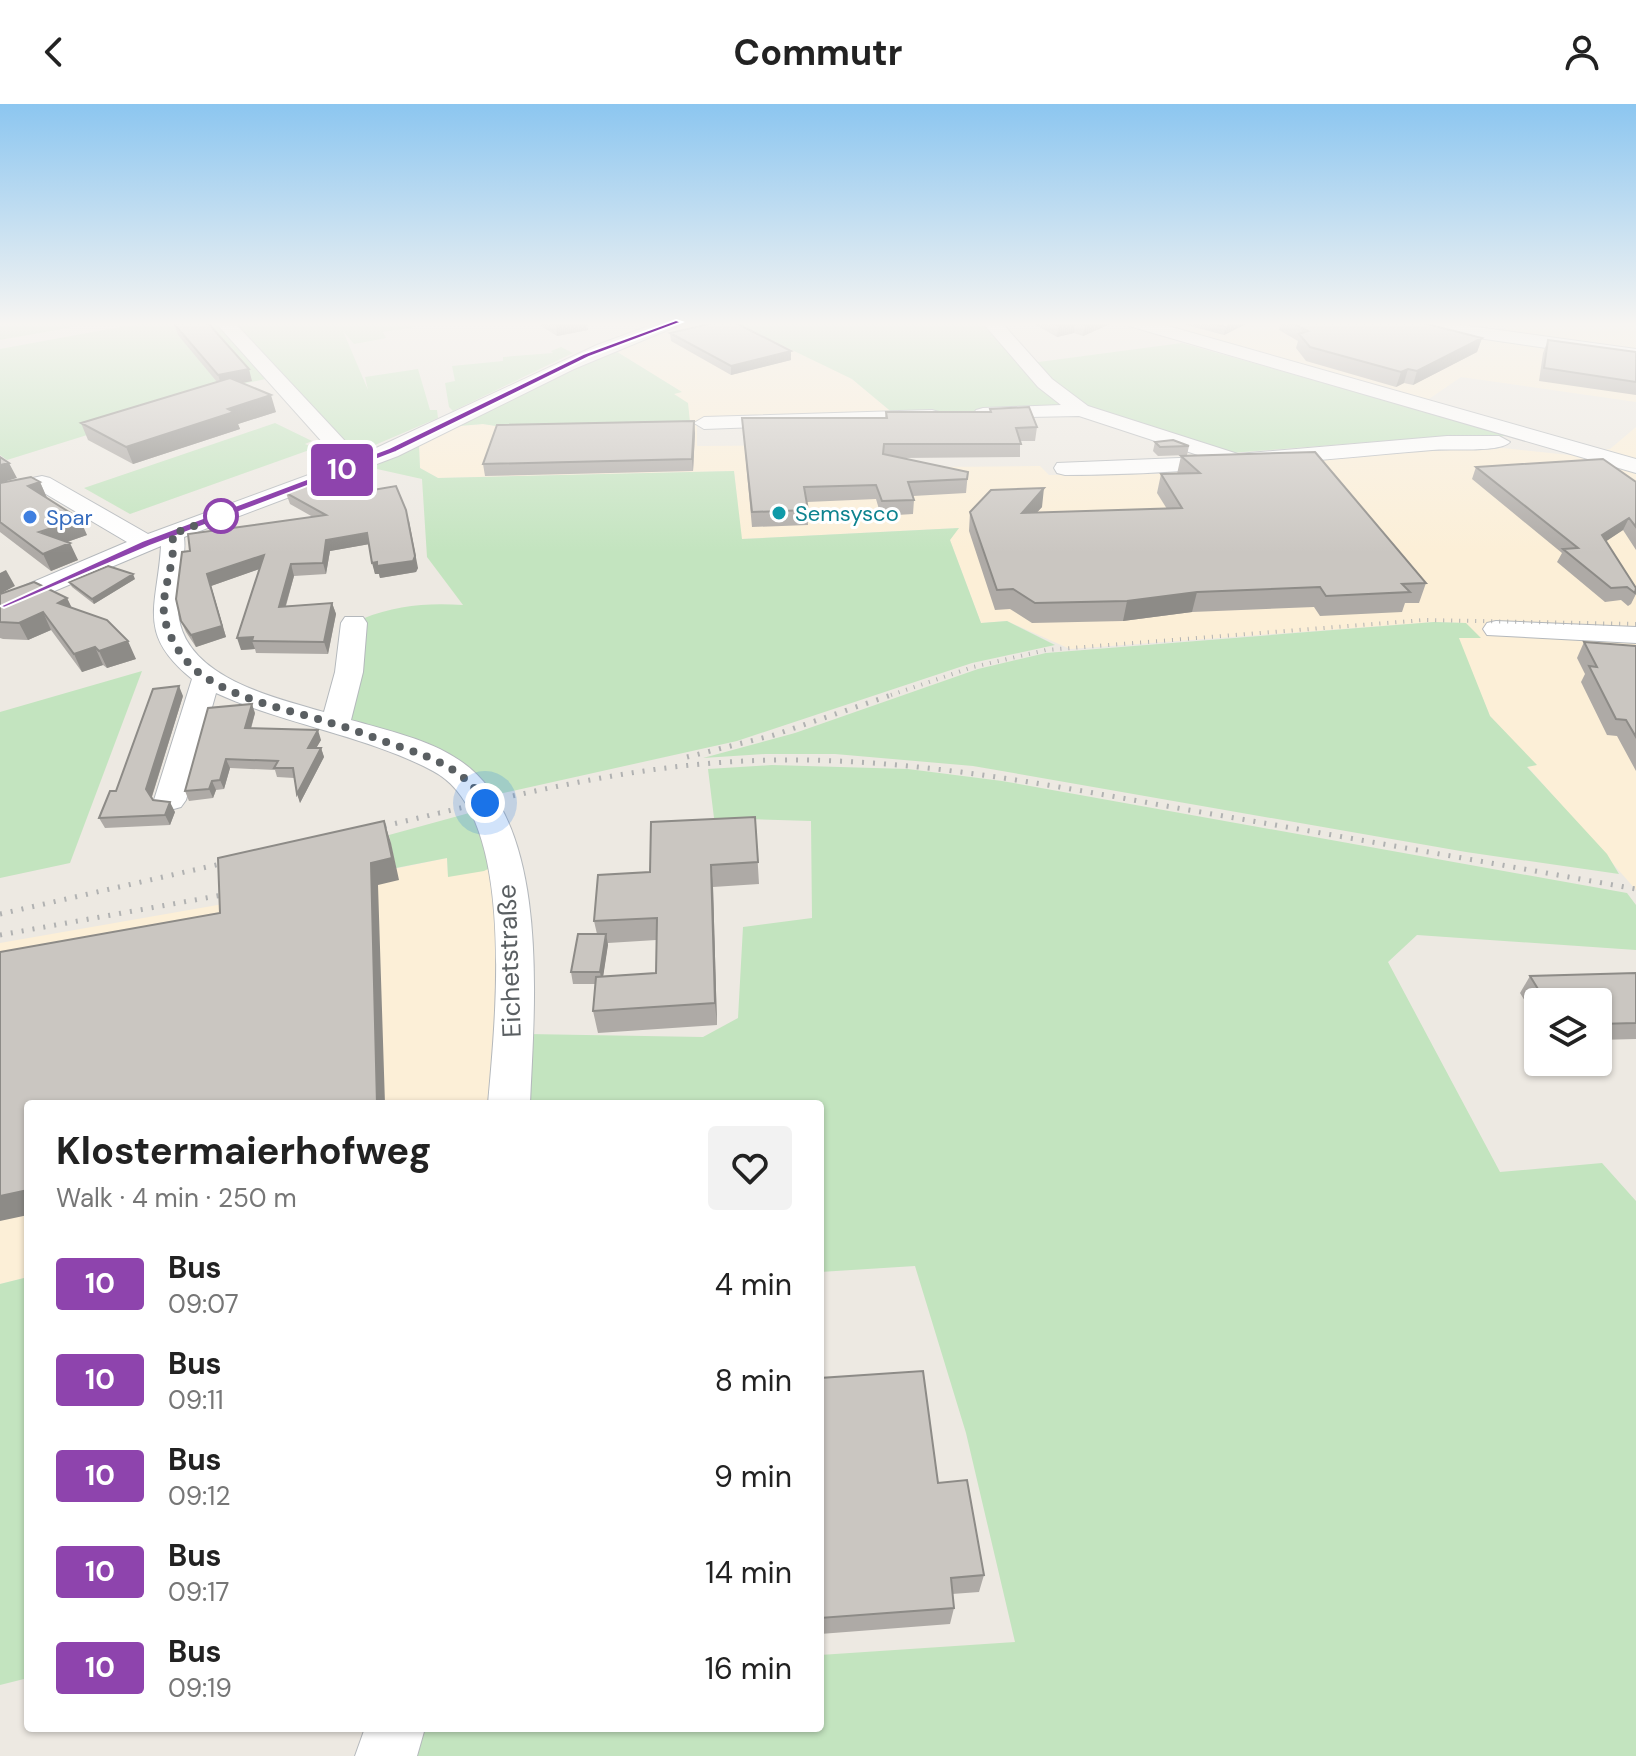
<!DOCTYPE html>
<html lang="en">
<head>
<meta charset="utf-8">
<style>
	body { margin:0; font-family:"DM Sans",sans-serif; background:#f2f2f2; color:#222; height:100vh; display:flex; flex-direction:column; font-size:30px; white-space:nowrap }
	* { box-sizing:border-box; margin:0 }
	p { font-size:26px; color:#767676 }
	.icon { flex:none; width:44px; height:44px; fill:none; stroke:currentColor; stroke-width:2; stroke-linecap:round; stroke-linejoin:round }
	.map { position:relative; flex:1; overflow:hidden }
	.side { position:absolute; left:24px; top:996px; width:800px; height:632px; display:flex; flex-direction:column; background:#fff; border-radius:8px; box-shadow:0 2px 6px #0004 }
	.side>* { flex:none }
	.badge { padding:0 16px; border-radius:6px; font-size:28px; line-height:52px }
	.tools { position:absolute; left:1524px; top:884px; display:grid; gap:16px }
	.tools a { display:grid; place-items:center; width:88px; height:88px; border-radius:8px; background:#fff; box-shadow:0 2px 6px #0004; font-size:40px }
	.you { position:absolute; width:40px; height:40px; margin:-20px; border:6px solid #fff; border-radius:50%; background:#1a73e8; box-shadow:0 0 0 12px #1a73e833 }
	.map>.badge { position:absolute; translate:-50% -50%; box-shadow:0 0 0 4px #fff }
	.round { display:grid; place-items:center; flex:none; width:84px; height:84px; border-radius:8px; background:#f2f2f2 }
	.overview { display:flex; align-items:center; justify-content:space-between; height:136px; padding:0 32px }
	h1 { font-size:38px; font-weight:700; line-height:60px }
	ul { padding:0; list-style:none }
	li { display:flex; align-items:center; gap:24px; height:96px; padding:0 32px }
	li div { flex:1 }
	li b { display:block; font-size:30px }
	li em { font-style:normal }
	li .badge { min-width:88px; font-weight:700; text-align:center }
	header { display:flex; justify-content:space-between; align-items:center; height:104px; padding:0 32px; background:#fff; font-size:36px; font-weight:700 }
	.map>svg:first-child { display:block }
	.commercial { fill:#fcefd7 }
	.green { fill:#c3e4bf }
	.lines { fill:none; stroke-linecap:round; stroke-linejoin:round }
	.minor-casing { stroke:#b4b8bc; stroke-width:2 }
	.minor { fill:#fff; fill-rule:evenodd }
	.rail-far1 { stroke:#b1b2b2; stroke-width:4; stroke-dasharray:1 7; stroke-linecap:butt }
	.rail { stroke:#b1b2b2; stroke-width:5; stroke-dasharray:2 9; stroke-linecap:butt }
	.wall { fill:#aeaaa6; fill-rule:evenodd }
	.shaded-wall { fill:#8d8b87 }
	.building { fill:#cac6c1; stroke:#8d8b87; stroke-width:2 }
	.line { fill:#8e44ad; stroke:#fff; stroke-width:2 }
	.walk { stroke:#5a5f62; stroke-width:8; stroke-dasharray:0 14.4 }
	.culture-dot { fill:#0f9aa8; stroke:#fff; stroke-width:3 }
	.stop-dot { fill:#fff; stroke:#8e44ad; stroke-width:4 }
	.shop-dot { fill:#3f7fe0; stroke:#fff; stroke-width:3 }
	.labels { text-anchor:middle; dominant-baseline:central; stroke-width:6; stroke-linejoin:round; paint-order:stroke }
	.far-culture-label { font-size:22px; fill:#0d838f; stroke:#fff; text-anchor:start }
	.far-shop-label { font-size:22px; fill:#366cbe; stroke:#fff; text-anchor:start }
	.street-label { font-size:26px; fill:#5a5f62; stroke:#fff }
</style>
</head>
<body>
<header><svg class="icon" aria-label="back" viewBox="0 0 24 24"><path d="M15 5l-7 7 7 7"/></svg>Commutr<svg class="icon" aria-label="person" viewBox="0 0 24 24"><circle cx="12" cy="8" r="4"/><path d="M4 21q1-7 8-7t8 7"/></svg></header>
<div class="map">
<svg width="1636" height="1652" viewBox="0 0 1636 1652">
	<rect width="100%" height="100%" fill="#ede9e2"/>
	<path class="commercial" d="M696,218H734L776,241L782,239L852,275L894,310L697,318V342L828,341L833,364L1040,362L1049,371L1154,370L1424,347L1503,344L1569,351L1610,345L1636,323V786L1527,662L1536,661L1490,612L1458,534L1466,519L1434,518L1070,545L1007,517L981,519L950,436L958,424L741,435L734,367L438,374L420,364L419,341L459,322L483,320L515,325L680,287L614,246Z
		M1152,218H1378L1636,255V298L1461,273L1426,297Z
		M1507,218H1636V248L1527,233L1506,225Z
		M447,754L448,772L494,762L501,1000H28V1173L0,1180V839L229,799Z"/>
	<path class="green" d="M0,218H101L0,236Z
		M147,218H217L270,274L220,285L180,302L7,356L0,351V245Z
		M228,218H409L416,223L383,228L386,234L354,240L343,227L368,286L365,273L418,265L430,306H437L438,314L361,347L352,348Z
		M734,218H986L1066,300L1057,305L894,310L852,275Z
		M1182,239L1512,332L1433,333L1231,349L1084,303L1031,259Z
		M561,243L573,249L453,307L449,303L445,279L455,277L452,262L503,257V253L553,249L551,247Z
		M614,246L682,288L674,290L688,299L690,318L515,325L483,320L459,322Z
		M275,319L312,337L305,340L315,344L130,410L84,384Z
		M419,341L420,364L438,374L734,367L742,435L959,424L950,436L981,519L1007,517L1055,541L972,559L737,637L490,692L469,665L441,651L346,619L362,515C397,501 426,499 463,501L427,453L422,375L368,363Z
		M1434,518L1466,519L1481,534H1459L1490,612L1537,661L1527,663L1607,750L1619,770L1466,748L973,662L835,650H765L703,654L795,629L978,565L1046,549Z
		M142,567L70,759L0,774V608Z
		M772,661L908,665L1002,677L1627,789L1636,801V846L1417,831L1388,858L1500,1068L1602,1059L1636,1097V1652H403L411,1624H820V1551L1015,1538L966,1329L915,1162L820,1168V1000H518L527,930L703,933L738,914L743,823L812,814L811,717L714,714L708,665Z
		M480,706L494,762L484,767L448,773L447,754L396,764L389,731Z
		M28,1173V1574L0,1581V1180Z"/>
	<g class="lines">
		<defs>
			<path id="minor" d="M215,218H234L359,352L597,241L660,218H687L574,265L398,352L184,433C187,458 176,482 178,507C182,573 273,593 324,608L335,568L341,519L345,513H363L367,519L363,568L351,616C386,626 428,635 459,656C552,717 534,903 530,1000H488C495,919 518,711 433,667C365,631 286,621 216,589L186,696L181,703L170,706L159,703L154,696L192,575C135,529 158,501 161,442L0,510V492L127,438L39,386L0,395V381L42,372L50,374L148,430L341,359Z
				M982,218H1001L1052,275L1088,302L1238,350L1447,332H1499L1510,338C1500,349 1449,344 1432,346C1310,356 1188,371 1065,371L1057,369L1054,364L1057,359L1204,353L1079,312L976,314L973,310L976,306L983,304L1061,301L1038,283Z
				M1126,218H1154L1636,355V369L1129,222Z
				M1393,218H1440L1636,245V257L1402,223Z
				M932,306L939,308L942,312L939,316L704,325L694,319L704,313Z
				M1496,517L1636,523V539L1487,531L1483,525L1487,519Z
				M365,1624H425L417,1652H355Z"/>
		</defs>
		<use href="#minor" class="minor-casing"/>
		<use href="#minor" class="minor"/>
		<path class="rail-far1" d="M891,591L973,563L1046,546L1424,516L1636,520"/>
		<path class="rail" d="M687,653L774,631L897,589
			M363,727C489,698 615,663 745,657C893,650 1038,679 1183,705C1334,731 1485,758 1636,785
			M0,810L238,756
			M0,831L228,790"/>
	</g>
	<path class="wall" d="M535,218H587L588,226L557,232Z
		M1034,218H1115L1083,232L1074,229L1057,233L1034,220Z
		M1175,218H1250L1224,231Z
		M1281,218H1426V220L1482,234L1477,248L1413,281L1404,279L1396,283L1306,257L1296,244L1298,237L1279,226Z
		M174,220L252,277L242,279L276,308L238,320L240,325L133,360L88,336L81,319L217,278L178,231Z
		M670,229L791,247V256L731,271L671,237Z
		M1548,236L1636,248V291L1539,277L1543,249Z
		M990,305L1037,323L1035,337H1020V353L900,354L968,368L966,389L913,392L914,396L913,410L881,412L876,395L807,398L808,421L752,423L742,314H885L886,308H990Z
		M695,329L693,367L485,372L483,360Z
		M1155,338L1189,342L1187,351L1158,352L1153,347Z
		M1181,352L1426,479L1419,499H1405L1402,508L1320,512L1314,503L1192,508L1123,517L1032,519L1010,505L995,506L969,427L970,408L1042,403L1036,409L1167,405L1157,389L1161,370H1177Z
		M1476,363L1636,378V446L1623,426L1606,437L1636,490L1631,500L1628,502L1621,496L1605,498L1557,458L1562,449L1472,375Z
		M40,378L47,394L87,431L67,438L78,456L51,467L0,428V379Z
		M286,389L343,391L418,464L416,468L380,474L379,470H375L369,440L330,447L326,470L294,472L286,502L332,499L336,510L328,550L256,549L255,545L241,546L259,465L211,482L226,533L196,543L186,528L181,517L190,447L313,413L290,400Z
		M135,475L94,500L72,483L69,478Z
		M0,490L67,494L72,504L136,555L107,564L103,561L82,568L51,526L28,536L3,535L0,534Z
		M1584,538L1636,542V667L1617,632L1607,631L1581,578L1585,570L1577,554Z
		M183,592L152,693L153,696L175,708L170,721L105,724L99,714L116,687Z
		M255,609L251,625L321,636L316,644H321L324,653L300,699L294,674L277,673L275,666L230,664L224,685L216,686L213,694L189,697L185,687Z
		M755,713L759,780L713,783L717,921L598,929L593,907L595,880H573L571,868L597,830L594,817L650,768ZM656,836V869L603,872L608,839Z
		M1636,869V935L1598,936V898H1538V918L1520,889L1530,872Z
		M820,1274L938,1379L984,1471L979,1488L952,1490L954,1504L950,1520L820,1530Z"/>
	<path class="shaded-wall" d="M567,218H587L588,226L557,232L556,220Z
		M1093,218H1115L1083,232L1085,221Z
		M1236,218H1250L1224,231L1226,223Z
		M1076,219L1074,229L1057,233L1058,222Z
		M1482,234L1477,248L1413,281L1417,267Z
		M791,247V256L731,271V262Z
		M249,265L252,277L222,283L218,271Z
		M1408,265L1404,279L1396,283L1401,268Z
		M271,291L276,308L238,320L240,325L133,360L126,343L228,305Z
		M694,317L695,329L693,367L692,355Z
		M9,359L17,374L0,379V361Z
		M40,378L47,394L28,382Z
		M1044,384L1042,403L1019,428L1022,409Z
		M1629,414L1623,426L1596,444L1602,431Z
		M80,415L87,431L47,445L39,428Z
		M409,417L418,464L416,468L380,474L379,470H375L372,459Z
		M367,429L370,440L330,447L326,470L323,459L326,436Z
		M70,439L78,456L51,467L43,450Z
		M264,451L268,462L211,482L226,533L196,543L191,531L207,470Z
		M291,460L294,472L282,514L279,503Z
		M6,466L15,482L0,490V469Z
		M133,470L135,475L94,500L92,495Z
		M1197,488L1192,508L1123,517L1127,497Z
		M67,494L75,511L58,499Z
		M332,499L336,510L328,550L324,538Z
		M43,508L51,526L28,536L19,519Z
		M253,533L252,537L255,545L241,546L237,534Z
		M128,537L136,555L107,564L99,547Z
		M95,543L103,561L82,568L74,550Z
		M179,582L183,592L151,695L146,685Z
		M252,600L255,609L248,634L245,624Z
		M318,626L321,636L311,653L308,644Z
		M321,644L324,653L300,699L297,690Z
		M226,655L230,664L224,685L220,676Z
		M212,677L216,686L213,694L209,685Z
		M170,698L175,708L170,721L165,711Z
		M384,717L391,739L399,776L378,781L385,1000H377L371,759Z
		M711,761L713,783L717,921L715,899Z
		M606,830L608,841L602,880L600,868Z
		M28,1086V1111L0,1117V1092Z"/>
	<path class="building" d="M187,218H207L249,265L218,271L174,220Z
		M717,218H734L791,247L731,262L670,229Z
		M1051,218H1093L1085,221L1076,219L1058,222Z
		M1205,218H1236L1226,223Z
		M1291,218H1420H1419L1482,234L1417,267L1408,265L1401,268L1310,243L1299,230L1308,227Z
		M1548,236L1636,248V278L1544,264Z
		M230,274L271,291L228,305L234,308L126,343L81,319Z
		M1029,303L1037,323L1016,324L1021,340H884L883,350L968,368L967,375L908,378L914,396L882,397L876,381L804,383L808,406L752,408L742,314H887L886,308H991L990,305Z
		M694,317L692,355L483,360L497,321Z
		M1173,336L1189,342L1160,343L1155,338Z
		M1315,348L1426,479L1402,480L1410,488L1326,492L1320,483L1197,488L1127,497L1035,499L1013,485L997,486L970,408L991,386L1044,384L1022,409L1182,404L1161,370L1200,369L1181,352Z
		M0,353L9,359L0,361Z
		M1603,355L1636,378V423L1629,414L1602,431L1636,484L1635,489L1627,483L1611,484L1563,445L1578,444L1476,363Z
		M336,371L343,391L396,382L406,406L415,452L413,457L377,462V458L372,459L367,429L326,436L323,459L291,460L279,503L332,499L324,538L252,537L253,533L237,534L264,451L207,470L222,522L191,531L181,517L176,495L182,448L190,447L188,430L326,411L286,389Z
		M31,373L40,378L28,382L80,415L39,428L70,439L43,450L0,418V379Z
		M108,462L133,470L92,495L69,478Z
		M34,478L67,494L58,499L107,516L128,537L99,547L95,543L74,550L43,508L19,519L0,518V490Z
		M1584,538L1636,542V633L1626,616L1616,615L1589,562L1597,563Z
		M179,582L146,685L153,696L170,698L165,711L99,714L110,687H116L153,585Z
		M252,600L245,624L318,626L308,644H321L297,690L293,664H274L278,657L226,655L220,676L212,677L209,685L185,687L208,604Z
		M755,713L758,758L711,761L715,899L593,907L596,873L656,869L657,814L594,817L598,771L650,768L651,718Z
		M384,717L392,754L371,759L377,1000H28V1086L0,1092V848L220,809L218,754Z
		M578,830H606L600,868H571Z
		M1636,869V919L1598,920V898H1546L1530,872Z
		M923,1267L938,1379L967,1376L984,1471L951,1474L954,1504L820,1514V1274Z"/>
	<linearGradient id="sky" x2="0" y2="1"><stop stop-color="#8cc6f0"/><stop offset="0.49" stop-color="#f7f5f2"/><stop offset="1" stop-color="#f7f5f2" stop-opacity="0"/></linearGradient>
	<rect width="1636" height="449" fill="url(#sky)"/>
	<path class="line" d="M676,216L682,218L589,253L396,348L150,442L4,504L0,502L142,437L389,344L583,250Z"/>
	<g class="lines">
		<path class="walk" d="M221,412L172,430C178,460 157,490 166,520C172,540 187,562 205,573C241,597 290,606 331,619C353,625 374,634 395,641C432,654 464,664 485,699"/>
	</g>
	<circle class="culture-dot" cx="779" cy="409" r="8"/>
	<circle class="stop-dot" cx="221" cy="412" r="16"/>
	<circle class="shop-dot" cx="30" cy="413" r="8"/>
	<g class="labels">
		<g class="far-culture-label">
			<text x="795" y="409">Semsysco</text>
		</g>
		<g class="far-shop-label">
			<text x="46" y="413">Spar</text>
		</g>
		<g class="street-label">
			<text transform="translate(509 857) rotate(-92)">Eichetstraße</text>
		</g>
	</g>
</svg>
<div class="tools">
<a><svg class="icon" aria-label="layers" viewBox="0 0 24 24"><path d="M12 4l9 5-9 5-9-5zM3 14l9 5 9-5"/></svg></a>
</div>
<div class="you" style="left:485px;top:699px"></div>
<b class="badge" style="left:342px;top:366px;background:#8e44ad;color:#fff">10</b>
<section class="side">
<div class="overview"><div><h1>Klostermaierhofweg</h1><p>Walk · 4 min · 250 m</p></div><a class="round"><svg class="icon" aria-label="heart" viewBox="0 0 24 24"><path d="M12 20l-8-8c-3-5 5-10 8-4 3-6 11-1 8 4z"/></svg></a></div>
<ul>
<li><span class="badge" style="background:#8e44ad;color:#fff">10</span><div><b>Bus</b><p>09:07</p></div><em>4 min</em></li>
<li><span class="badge" style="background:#8e44ad;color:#fff">10</span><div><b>Bus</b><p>09:11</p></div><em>8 min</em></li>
<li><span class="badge" style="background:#8e44ad;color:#fff">10</span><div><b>Bus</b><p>09:12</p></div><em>9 min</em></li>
<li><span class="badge" style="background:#8e44ad;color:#fff">10</span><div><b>Bus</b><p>09:17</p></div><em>14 min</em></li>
<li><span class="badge" style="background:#8e44ad;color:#fff">10</span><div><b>Bus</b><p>09:19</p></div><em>16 min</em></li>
</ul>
</section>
</div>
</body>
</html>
